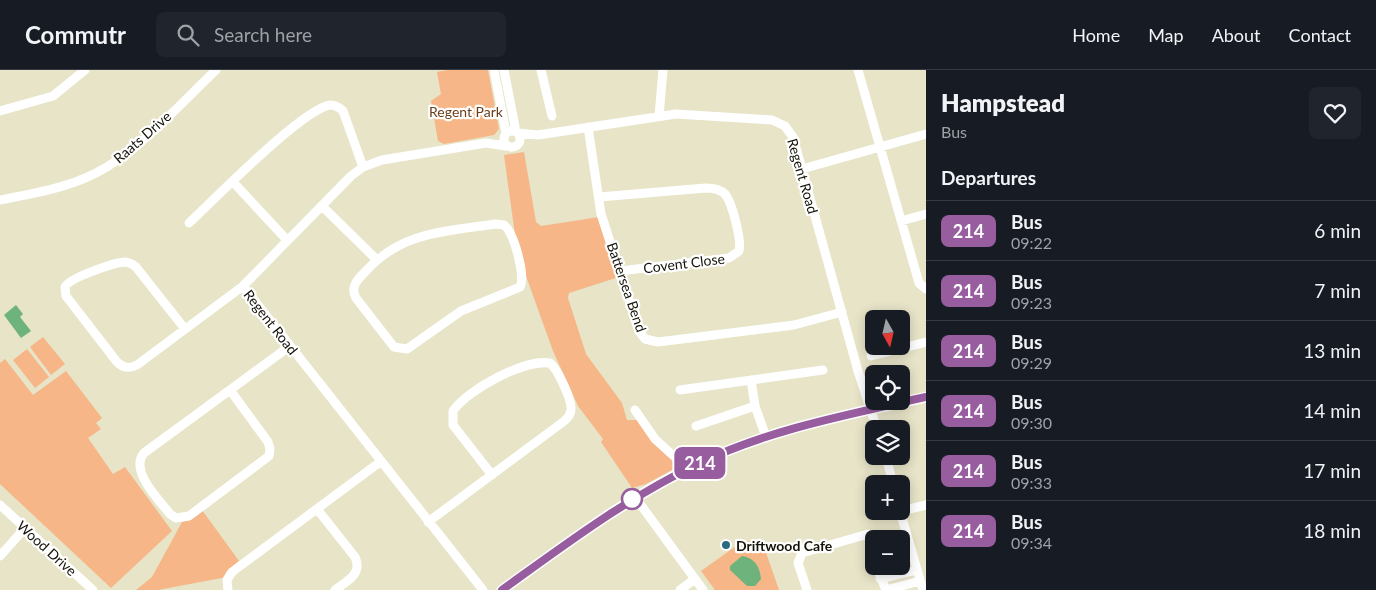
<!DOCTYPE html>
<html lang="en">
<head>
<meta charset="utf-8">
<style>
	body { margin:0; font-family:Lato,sans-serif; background:#20242c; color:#f1f3f6; height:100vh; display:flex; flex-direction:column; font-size:19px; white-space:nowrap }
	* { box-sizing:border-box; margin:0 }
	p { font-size:16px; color:#9ea1a6 }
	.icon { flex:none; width:28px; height:28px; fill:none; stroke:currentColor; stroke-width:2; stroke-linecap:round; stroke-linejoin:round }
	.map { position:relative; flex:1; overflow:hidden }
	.details { display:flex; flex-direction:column; background:#171b24; width:450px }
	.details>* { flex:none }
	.badge { padding:0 10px; border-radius:8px; font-size:18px; line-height:32px }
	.needle { width:32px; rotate:172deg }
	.controls { position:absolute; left:865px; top:240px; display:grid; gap:10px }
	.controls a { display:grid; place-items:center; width:45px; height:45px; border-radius:8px; background:#171b24; box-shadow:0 2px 12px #0003; font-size:25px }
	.map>.badge { position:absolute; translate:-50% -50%; box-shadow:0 0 0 2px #fff }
	h2 { padding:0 15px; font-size:19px; line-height:45px }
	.round { display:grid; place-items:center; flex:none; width:52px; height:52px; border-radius:8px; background:#20242c }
	.head { display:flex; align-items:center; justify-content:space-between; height:85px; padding:0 15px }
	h1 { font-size:24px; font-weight:800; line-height:38px }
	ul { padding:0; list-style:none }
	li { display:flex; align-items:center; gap:15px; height:60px; padding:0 15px; border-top:1px solid #363941 }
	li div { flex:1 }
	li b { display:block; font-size:19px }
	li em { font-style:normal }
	li .badge { min-width:55px; font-weight:700; text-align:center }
	header { display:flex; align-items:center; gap:30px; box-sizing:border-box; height:70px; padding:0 25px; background:#171b24; border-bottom:1px solid #363941 }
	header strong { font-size:24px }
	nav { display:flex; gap:28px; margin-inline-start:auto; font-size:18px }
	.search { width:350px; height:45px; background:#20242c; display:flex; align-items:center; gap:12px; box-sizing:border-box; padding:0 18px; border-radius:8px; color:#9ea1a6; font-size:19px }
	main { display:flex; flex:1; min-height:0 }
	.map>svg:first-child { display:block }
	.green { fill:#f6b687 }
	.water { fill:#6eb37c }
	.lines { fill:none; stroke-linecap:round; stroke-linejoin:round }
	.minor { stroke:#fff; stroke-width:9 }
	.line-casing { stroke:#fff; stroke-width:11 }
	.line { stroke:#975d9e; stroke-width:8 }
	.stop-dot { fill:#fff; stroke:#975d9e; stroke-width:2.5 }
	.poi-dot { fill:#296c7e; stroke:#fff; stroke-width:2 }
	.labels { text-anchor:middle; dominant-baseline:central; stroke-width:4.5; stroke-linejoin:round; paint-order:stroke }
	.park-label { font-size:14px; fill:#6c3e18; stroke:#fff }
	.street-label { font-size:14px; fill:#141309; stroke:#fff }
	.poi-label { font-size:14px; font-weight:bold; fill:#141309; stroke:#fff; text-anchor:start }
</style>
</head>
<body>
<header>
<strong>Commutr</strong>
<div class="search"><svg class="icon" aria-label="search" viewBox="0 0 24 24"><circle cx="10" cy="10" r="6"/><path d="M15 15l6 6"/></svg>Search here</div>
<nav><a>Home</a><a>Map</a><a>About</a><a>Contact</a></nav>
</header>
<main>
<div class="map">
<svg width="926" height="520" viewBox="0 0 926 520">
	<rect width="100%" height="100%" fill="#e7e4c8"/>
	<path class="green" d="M448,0H488L499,59L494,65L444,74L438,71L431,31L441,24L437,2Z
		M524,82L536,152L541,156L599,147L619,207L569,223L568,228L586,284L622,333L627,350H637L681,395L646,414L632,418L601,372L603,369L578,336L553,281L526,206L515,165L504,85Z
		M43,267L65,294L51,305L30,277Z
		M27,279L49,307L35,318L13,290Z
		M5,289L33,325L66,301L102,348L96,353L101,359L88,368L113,404L125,397L172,461L111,518L0,414V293Z
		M202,440L239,491L226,502L227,507L158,520H136L152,507L182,452L189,450Z
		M743,471H762L779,520H715L701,501Z"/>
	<path class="water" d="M16,235L23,244L20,247L31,261L21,268L4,245Z
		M742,486C755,488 760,497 761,509L755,516H747L730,500V496Z"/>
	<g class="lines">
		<path class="minor" d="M494,0L506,63
			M504,0L516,62
			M541,0L552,46
			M858,0L919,213L926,219
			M0,41L53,26L85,0
			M659,46L663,0
			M588,57L601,144L639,261L645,269L658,272L794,255L842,242
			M504 69a8 8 0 1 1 16 0a8 8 0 1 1-16 0Z
			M518,63L538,65L676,44L772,50L785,56L793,67L858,301L877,359
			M802,99L926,64
			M233,112L287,170
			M599,127L706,118C713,118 720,119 725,124C732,132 742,171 739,181L729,188L620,201
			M0,130C32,124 67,118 96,103C139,81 181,33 216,0
			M322,136L376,189
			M901,151L926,144
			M189,153C214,130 301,40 330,35C335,35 339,37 343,41L363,97
			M495,154L504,155C514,163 526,206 520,217L461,241L407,279L394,277L356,228C350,217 357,210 365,202C402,161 444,162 495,154Z
			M243,216L483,520
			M185,259L136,197C133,194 130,193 126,192C115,192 69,208 65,217L66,226L117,292C123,298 129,299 137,295L243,216L351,106L363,97L382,90L486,73L506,76
			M871,286L926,272
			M751,310L755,336L766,367
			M230,320L268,372L270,379L269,386L189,446L176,448L170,444C159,430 129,400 144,383L290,276
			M680,320L823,300
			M635,340L655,369L688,399
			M696,356L755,336
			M886,386L893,414
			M635,427L703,520
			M0,435L93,520
			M317,439L355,487C363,504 347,511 335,520
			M900,441L923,520
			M901,441L926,435
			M428,452L563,352C567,349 571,345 571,339C572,330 557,298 550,293C524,289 467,320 453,341V355L492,405
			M0,486L25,458
			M876,496L886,520L920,511
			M880,509L917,500
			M228,520L227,510L232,502L380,392
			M502,520C566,473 630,423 703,391C774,360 851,344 926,327
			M680,520L695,509
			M807,520L798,493L802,483L868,464L874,486"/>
	</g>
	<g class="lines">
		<defs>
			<path id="line" d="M502,520C566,474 628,427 700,393C770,359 851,344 926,327"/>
		</defs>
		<use href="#line" class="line-casing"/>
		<use href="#line" class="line"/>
	</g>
	<circle class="stop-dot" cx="632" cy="429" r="10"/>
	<circle class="poi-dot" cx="726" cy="475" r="5"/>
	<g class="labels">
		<g class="park-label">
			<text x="466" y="41">Regent Park</text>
		</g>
		<g class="street-label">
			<text transform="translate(142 67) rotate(-41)">Raats Drive</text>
			<text transform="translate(803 106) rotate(74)">Regent Road</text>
			<text transform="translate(684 193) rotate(-7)">Covent Close</text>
			<text transform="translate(627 217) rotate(71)">Battersea Bend</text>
			<text transform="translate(271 252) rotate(52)">Regent Road</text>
			<text transform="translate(47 478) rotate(42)">Wood Drive</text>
		</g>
		<g class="poi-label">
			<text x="736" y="475">Driftwood Cafe</text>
		</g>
	</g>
</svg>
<div class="controls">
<a><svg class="needle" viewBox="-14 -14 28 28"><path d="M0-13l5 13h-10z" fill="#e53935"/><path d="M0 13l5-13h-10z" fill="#9ea1a6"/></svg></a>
<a><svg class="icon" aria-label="locate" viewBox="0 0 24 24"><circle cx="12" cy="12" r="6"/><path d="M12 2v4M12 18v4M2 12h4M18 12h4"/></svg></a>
<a><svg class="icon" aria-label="layers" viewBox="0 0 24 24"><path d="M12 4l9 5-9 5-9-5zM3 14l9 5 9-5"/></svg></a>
<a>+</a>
<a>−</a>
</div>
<b class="badge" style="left:700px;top:393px;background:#975d9e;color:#fff">214</b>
</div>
<section class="details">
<div class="head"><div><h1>Hampstead</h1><p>Bus</p></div><a class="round"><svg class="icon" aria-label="heart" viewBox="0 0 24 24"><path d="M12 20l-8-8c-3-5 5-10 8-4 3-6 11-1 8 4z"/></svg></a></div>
<h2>Departures</h2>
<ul>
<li><span class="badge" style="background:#975d9e;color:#fff">214</span><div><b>Bus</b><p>09:22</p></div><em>6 min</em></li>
<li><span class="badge" style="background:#975d9e;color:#fff">214</span><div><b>Bus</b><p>09:23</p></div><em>7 min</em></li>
<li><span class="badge" style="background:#975d9e;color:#fff">214</span><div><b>Bus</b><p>09:29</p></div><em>13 min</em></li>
<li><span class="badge" style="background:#975d9e;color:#fff">214</span><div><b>Bus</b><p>09:30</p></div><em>14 min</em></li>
<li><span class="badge" style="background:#975d9e;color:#fff">214</span><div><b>Bus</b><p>09:33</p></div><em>17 min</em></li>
<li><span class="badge" style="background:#975d9e;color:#fff">214</span><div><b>Bus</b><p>09:34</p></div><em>18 min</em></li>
</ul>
</section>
</main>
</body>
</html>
